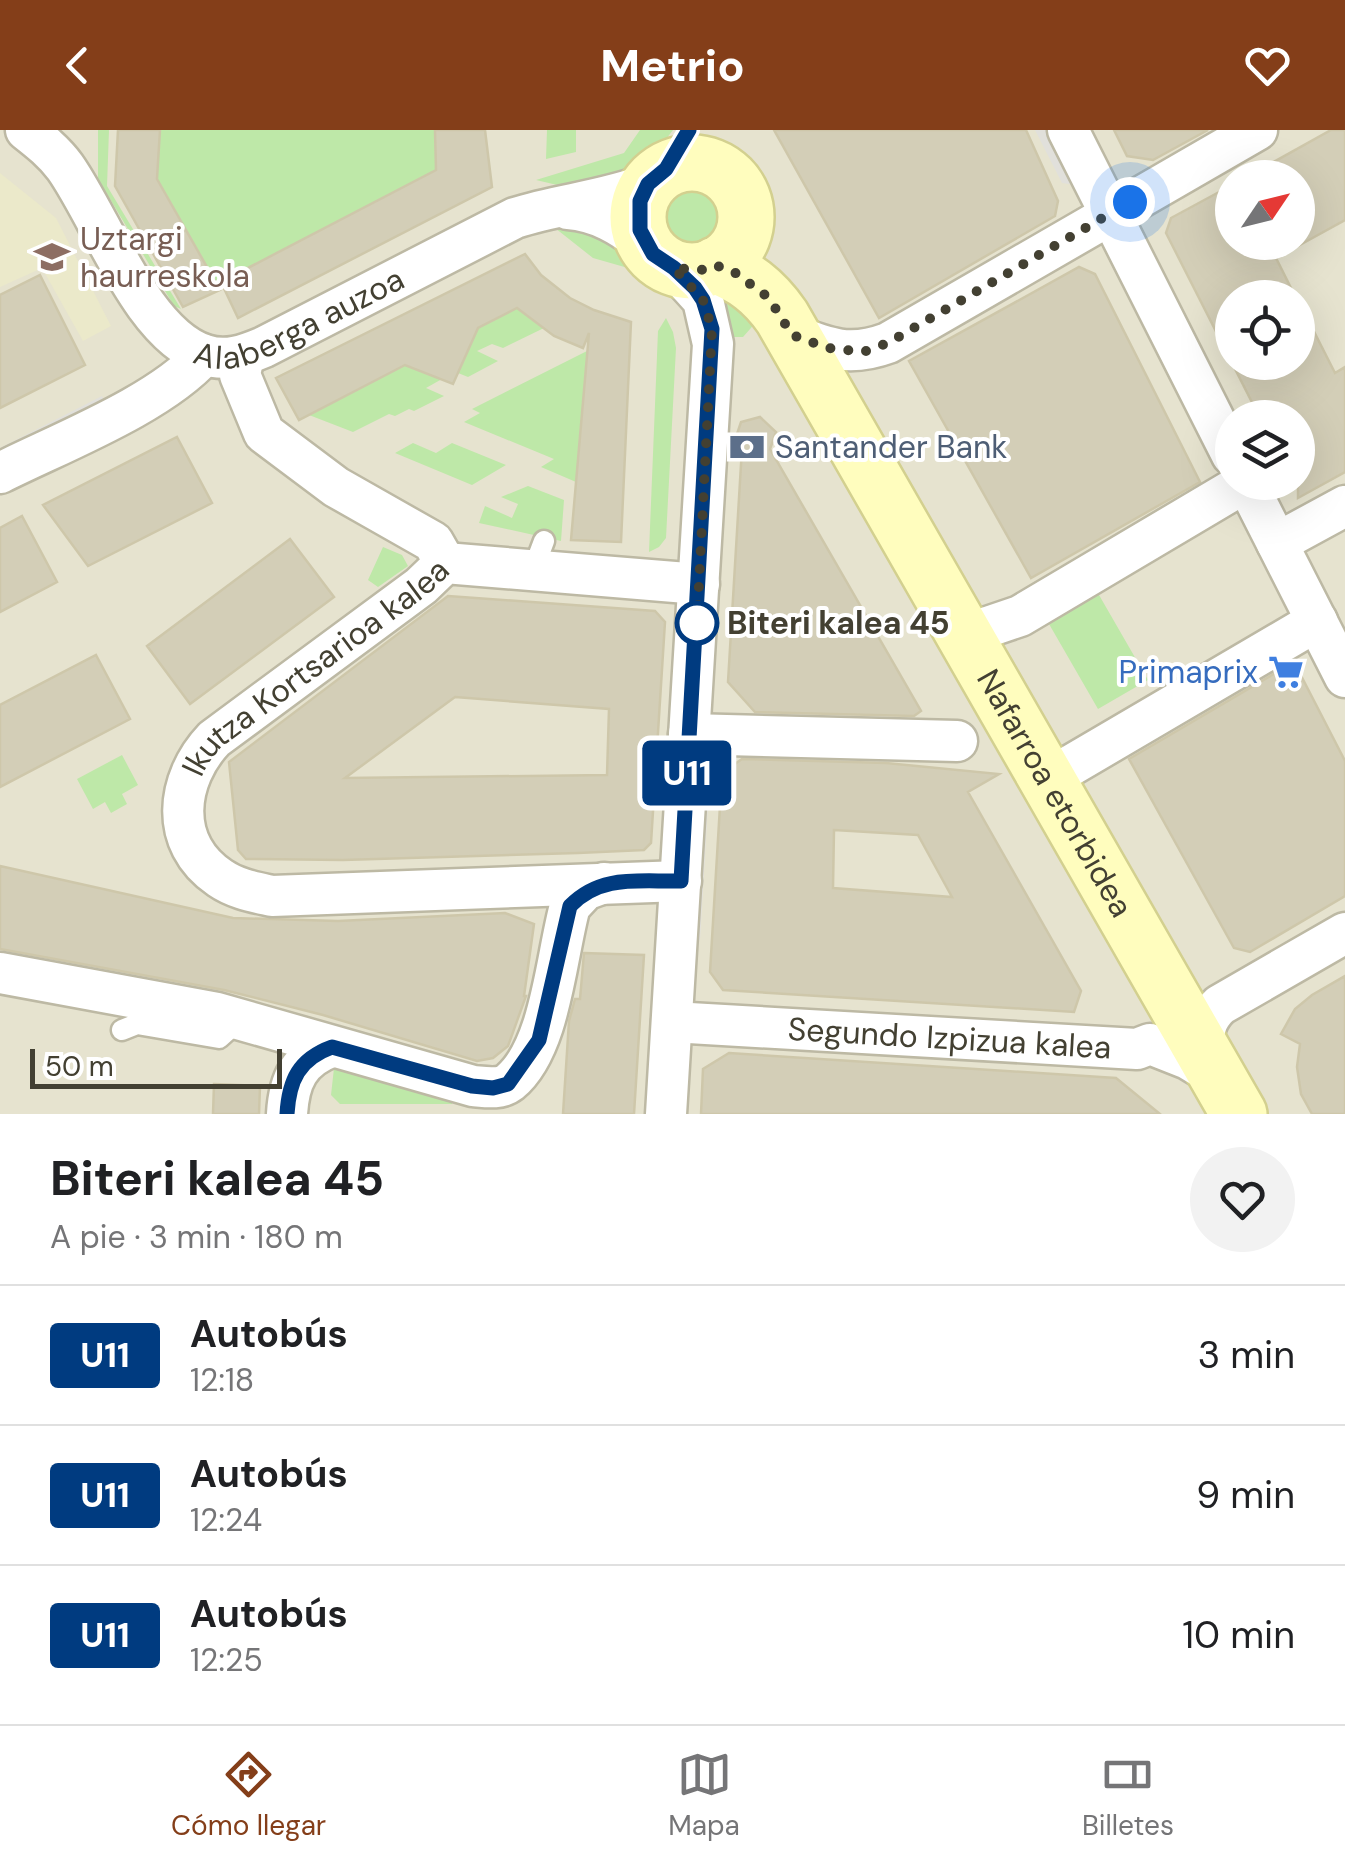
<!DOCTYPE html>
<html lang="es">
<head>
<meta charset="utf-8">
<style>
	body { margin:0; font-family:"DM Sans",sans-serif; background:#f2f2f2; color:#202124; height:100vh; display:flex; flex-direction:column; font-size:38px; white-space:nowrap }
	* { box-sizing:border-box; margin:0 }
	p { font-size:32px; color:#757577 }
	.icon { flex:none; width:55px; height:55px; fill:none; stroke:currentColor; stroke-width:2; stroke-linecap:round; stroke-linejoin:round }
	.map { position:relative; height:984px; overflow:hidden }
	.drawer { display:flex; flex-direction:column; background:#fff; flex:1 }
	.drawer>* { flex:none }
	.badge { padding:0 20px; border-radius:8px; font-size:35px; line-height:65px }
	.needle { width:65px; rotate:55deg }
	.fabs { position:absolute; left:1215px; top:30px; display:grid; gap:20px }
	.fabs a { display:grid; place-items:center; width:100px; height:100px; border-radius:50%; background:#fff; box-shadow:0 10px 40px #0002; font-size:50px }
	.scale { position:absolute; left:30px; bottom:25px; width:252px; box-sizing:border-box; padding-left:10px; border:5px solid #434032; border-top:0; font-size:28px; line-height:35px; white-space:nowrap; color:#434032; -webkit-text-stroke:8px #fff; paint-order:stroke }
	.you { position:absolute; width:50px; height:50px; margin:-25px; border:8px solid #fff; border-radius:50%; background:#1a73e8; box-shadow:0 0 0 15px #1a73e833 }
	.map>.badge { position:absolute; translate:-50% -50%; box-shadow:0 0 0 5px #fff }
	.round { display:grid; place-items:center; flex:none; width:105px; height:105px; border-radius:52px; background:#f2f2f2 }
	.summary { display:flex; align-items:center; justify-content:space-between; height:170px; padding:0 50px }
	h1 { font-size:48px; font-weight:700; line-height:75px }
	ul { padding:0; list-style:none }
	li { display:flex; align-items:center; gap:30px; height:140px; padding:0 50px; border-top:2px solid #e0e0e0 }
	li div { flex:1 }
	li b { display:block; font-size:38px }
	li em { font-style:normal }
	li .badge { min-width:110px; font-weight:700; text-align:center }
	header { display:flex; justify-content:space-between; align-items:center; height:130px; padding:0 50px; background:#843e19; color:#fff; font-size:45px; font-weight:700 }
	.dock { display:flex; justify-content:space-around; align-items:center; height:140px; border-top:2px solid #e0e0e0; background:#fff; font-size:28px; color:#757577 }
	.dock a { display:grid; justify-items:center; gap:5px }
	.dock .active { color:#843e19 }
	.map>svg:first-child { display:block }
	.residential { fill:#e6e3cf; fill-rule:evenodd }
	.education { fill:#ebe9ca }
	.green { fill:#bee8a8 }
	.parking { fill:#e1e0db }
	.building { fill:#d3ceb7; stroke:#cec7aa; stroke-width:2.5; fill-rule:evenodd }
	.lines { fill:none; stroke-linecap:round; stroke-linejoin:round }
	.lane-casing { stroke:#bdb9a4; stroke-width:25 }
	.street-casing { stroke:#bdb9a4; stroke-width:45 }
	.secondary-casing { stroke:#d3d08f; stroke-width:60 }
	.lane { stroke:#fff; stroke-width:20 }
	.street { stroke:#fff; stroke-width:40 }
	.secondary { stroke:#fffdbe; stroke-width:55 }
	.line-casing { stroke:#fff; stroke-width:22 }
	.line { stroke:#003b80; stroke-width:15 }
	.walk { stroke:#434032; stroke-width:10; stroke-dasharray:0 18 }
	.stop-dot { fill:#fff; stroke:#003b80; stroke-width:5 }
	.labels { text-anchor:middle; dominant-baseline:central; stroke-width:8; stroke-linejoin:round; paint-order:stroke }
	.education-label { font-size:32px; fill:#785e54; stroke:#fff; text-anchor:start }
	.street-label { font-size:32px; fill:#434032; stroke:#fff }
	.service-label { font-size:32px; fill:#4e5e75; stroke:#fff; text-anchor:start }
	.stop-label { font-size:32px; font-weight:bold; fill:#434032; stroke:#fff; text-anchor:start }
	.shop-label { font-size:32px; fill:#366cbe; stroke:#fff; text-anchor:end }
</style>
</head>
<body>
<header><svg class="icon" aria-label="back" viewBox="0 0 24 24"><path d="M15 5l-7 7 7 7"/></svg>Metrio<svg class="icon" aria-label="heart" viewBox="0 0 24 24"><path d="M12 20l-8-8c-3-5 5-10 8-4 3-6 11-1 8 4z"/></svg></header>
<div class="map">
<svg width="1345" height="984" viewBox="0 0 1345 984">
	<rect width="100%" height="100%" fill="#f1f0e1"/>
	<path class="residential" d="M0,0H1345V984H0ZM1232,48H1298V112H1232ZM1232,168H1298V232H1232ZM1232,288H1298V352H1232Z"/>
	<path class="education" d="M0,43L56,88L111,196L83,211L42,138L0,157Z"/>
	<path class="green" d="M98,0H109L107,56L181,179L174,176L98,49Z
		M160,0H435L436,40L217,154L157,49Z
		M547,0H576V22L546,29Z
		M640,0H673L650,30L636,41L570,58L536,50L624,23Z
		M659 87a34 34 0 1 1 68 0a34 34 0 1 1-68 0Z
		M580,92L623,114L637,135L649,144L593,128L555,98Z
		M716,163L758,190L743,207H728Z
		M517,178L544,198L503,218L492,214L477,221L498,231L468,247L458,243L464,229L442,249L426,258L444,266L414,281L409,279L395,286L389,284L353,302L309,285Z
		M666,188L673,202L676,218L666,408L659,417L649,422L658,201Z
		M587,221L576,352L541,337L554,329L464,292L480,283L472,279Z
		M413,313L436,323L452,313L506,335L472,355L395,323Z
		M528,356L564,370L561,411L479,393L485,376L512,388L518,374L501,367Z
		M383,417L402,425L408,436L378,457L368,450Z
		M1095,458L1148,550L1098,579L1045,487Z
		M122,625L138,655L122,664L127,674L111,683L105,672L93,679L77,649Z
		M352,936L454,965L452,974H340L331,965L334,938Z"/>
	<path class="parking" d="M1035,0H1056L1084,56L1062,53Z
		M481,119L486,128L284,232L280,222Z
		M102,266L106,275L0,329V318Z
		M700,625H711L700,810L688,809Z"/>
	<path class="building" d="M118,0H160L157,49L220,160L183,177L115,56Z
		M435,0H485L492,57L238,188L221,152L436,40Z
		M774,0H1026L1058,71L1055,86L879,188Z
		M1114,0H1208L1153,30L1127,26Z
		M1331,0H1345V90L1298,116V48H1245Z
		M1232,55V112H1268L1296,168H1232V232H1298V170L1335,243L1345,237V342L1298,368V288H1260L1166,103L1171,88Z
		M525,124L541,145L570,168L594,180L631,192L621,412L571,410L589,203L583,218L554,206L517,178L478,198L453,254L405,235L299,290L276,248Z
		M1079,137L1095,144L1200,352L1031,448L909,231Z
		M40,145L85,235L0,278V165Z
		M760,287L776,302L770,319L921,581L914,586L755,582L728,552L742,318L735,310L741,292Z
		M177,307L212,373L88,436L43,375Z
		M22,386L57,452L0,482V398Z
		M290,409L334,467L190,574L147,516Z
		M448,466L655,481L665,492L651,713L644,720L578,723L343,730L246,729L238,720L229,632ZM455,567L609,579L607,645L345,648Z
		M96,525L130,589L0,657V575Z
		M1294,532L1345,631V766L1250,822L1234,818L1129,629Z
		M742,629L886,633L999,644L968,662L1081,861L1074,882L723,860L710,842L722,643ZM834,700L918,705L952,767L833,758Z
		M0,736L233,788L338,791L505,783L534,794L524,866H526L508,916L493,928L477,931L323,885L224,860L0,819Z
		M584,823L644,825L634,984H563L569,891L575,869H580Z
		M1345,846V984H1312L1301,964L1297,937L1300,914L1281,904L1295,879L1312,865Z
		M729,923L1116,948L1160,984H701L703,939Z
		M214,954L260,956L259,984H213Z"/>
	<g class="lines">
		<defs>
			<path id="lane" d="M533,440L544,411
				M122,900L137,894L219,908L239,890"/>
			<g id="street">
				<path id="s1" d="M26,0C40,11 54,22 65,37C102,89 142,205 205,225C226,232 245,225 264,217L515,88C559,74 604,71 648,54"/>
				<path d="M1068,0L1232,325"/>
				<path d="M568,79C598,81 622,96 645,114"/>
				<path d="M793,205C829,219 850,227 888,213L1257,0"/>
				<path d="M244,225L240,245L264,303L336,357L433,412L445,433"/>
				<path d="M0,343C62,312 159,275 204,225"/>
				<path d="M1246,352L1345,547"/>
				<path d="M1277,413L1345,376"/>
				<path d="M964,505L1020,486L1246,352"/>
				<path d="M689,604L957,611"/>
				<path d="M1046,650L1317,491"/>
				<path id="s2" d="M681,751L272,766C254,762 236,759 220,748C168,713 176,649 214,609L421,456L445,433L699,454"/>
				<path d="M0,843L217,883L473,956C485,957 500,960 510,952C551,918 556,826 570,776L585,760L604,753"/>
				<path id="s3" d="M672,892L1137,919L1150,914L1188,929L1216,946"/>
				<path d="M1204,924C1203,903 1204,890 1220,875L1345,803"/>
				<path d="M287,984C289,950 299,929 331,917"/>
				<path d="M666,984L713,214L703,170L674,138"/>
			</g>
			<g id="secondary">
				<circle cx="692" cy="87" r="54"/>
				<path id="s4" d="M715,135C744,146 764,161 782,187L1239,984"/>
			</g>
		</defs>
		<use href="#lane" class="lane-casing"/>
		<use href="#street" class="street-casing"/>
		<use href="#secondary" class="secondary-casing"/>
		<use href="#lane" class="lane"/>
		<use href="#street" class="street"/>
		<use href="#secondary" class="secondary"/>
	</g>
	<g class="lines">
		<defs>
			<path id="line" d="M287,984C289,950 299,929 332,917L472,956L493,958L508,954L539,910L570,776C601,744 639,752 681,751L712,199L703,170L695,158L674,138L653,124L640,100V71L648,54L666,39L689,0"/>
		</defs>
		<use href="#line" class="line-casing"/>
		<use href="#line" class="line"/>
		<path class="walk" d="M697,493L712,199L703,170L674,138L701,140L715,135L734,142L769,168L792,205L828,218L863,222L888,213L1130,72"/>
	</g>
	<defs>
		<symbol id="school-bare" viewBox="-9 -9 18 18"><path d="M0-5L7-2L0 1L-7-2ZM-4 1L0 2.5L4 1V4Q0 6-4 4Z" fill="#8d6e63" stroke="#fff" stroke-width="2.5" paint-order="stroke"/></symbol>
		<symbol id="bank-bare" viewBox="-9 -9 18 18"><path d="M-6-4H6V4H-6ZM0-2.3a2.3 2.3 0 1 0 0 4.6a2.3 2.3 0 1 0 0-4.6Z" fill="#5c6f8a" stroke="#fff" stroke-width="2.5" paint-order="stroke"/></symbol>
		<symbol id="supermarket-bare" viewBox="-9 -9 18 18"><path d="M-6-5.5h2.5l.6 2H6L4.5 2H-2.5L-4.4-4H-6ZM-1.5 3.2a1.3 1.3 0 1 0 .1 0ZM3 3.2a1.3 1.3 0 1 0 .1 0Z" fill="#3f7fe0" stroke="#fff" stroke-width="2.5" paint-order="stroke"/></symbol>
	</defs>
	<g fill-rule="evenodd">
		<use href="#school-bare" x="27" y="102" width="50" height="50"/>
		<use href="#bank-bare" x="722" y="292" width="50" height="50"/>
		<use href="#supermarket-bare" x="1261" y="517" width="50" height="50"/>
	</g>
	<circle class="stop-dot" cx="697" cy="493" r="20"/>
	<g class="labels">
		<g class="education-label">
			<text x="80" y="109">Uztargi<tspan x="80" dy="37">haurreskola</tspan></text>
		</g>
		<g class="street-label">
			<text stroke="none"><textPath href="#s1" startOffset="395">Alaberga auzoa</textPath></text>
			<text stroke="none"><textPath href="#s2" startOffset="748">Ikutza Kortsarioa kalea</textPath></text>
			<text stroke="none"><textPath href="#s4" startOffset="635">Nafarroa etorbidea</textPath></text>
			<text stroke="none"><textPath href="#s3" startOffset="278">Segundo Izpizua kalea</textPath></text>
		</g>
		<g class="service-label">
			<text x="775" y="317">Santander Bank</text>
		</g>
		<g class="stop-label">
			<text x="727" y="493">Biteri kalea 45</text>
		</g>
		<g class="shop-label">
			<text x="1258" y="542">Primaprix</text>
		</g>
	</g>
</svg>
<div class="fabs">
<a><svg class="needle" viewBox="-14 -14 28 28"><path d="M0-13l5 13h-10z" fill="#e53935"/><path d="M0 13l5-13h-10z" fill="#757577"/></svg></a>
<a><svg class="icon" aria-label="locate" viewBox="0 0 24 24"><circle cx="12" cy="12" r="6"/><path d="M12 2v4M12 18v4M2 12h4M18 12h4"/></svg></a>
<a><svg class="icon" aria-label="layers" viewBox="0 0 24 24"><path d="M12 4l9 5-9 5-9-5zM3 14l9 5 9-5"/></svg></a>
</div>
<div class="scale">50 m</div>
<div class="you" style="left:1130px;top:72px"></div>
<b class="badge" style="left:687px;top:643px;background:#003b80;color:#fff">U11</b>
</div>
<section class="drawer">
<div class="summary"><div><h1>Biteri kalea 45</h1><p>A pie · 3 min · 180 m</p></div><a class="round"><svg class="icon" aria-label="heart" viewBox="0 0 24 24"><path d="M12 20l-8-8c-3-5 5-10 8-4 3-6 11-1 8 4z"/></svg></a></div>
<ul>
<li><span class="badge" style="background:#003b80;color:#fff">U11</span><div><b>Autobús</b><p>12:18</p></div><em>3 min</em></li>
<li><span class="badge" style="background:#003b80;color:#fff">U11</span><div><b>Autobús</b><p>12:24</p></div><em>9 min</em></li>
<li><span class="badge" style="background:#003b80;color:#fff">U11</span><div><b>Autobús</b><p>12:25</p></div><em>10 min</em></li>
</ul>
</section>
<nav class="dock">
<a class="active"><svg class="icon" aria-label="directions" viewBox="0 0 24 24"><path d="M12 3l9 9-9 9-9-9zM9 14v-3h6M13 9l2 2-2 2"/></svg>Cómo llegar</a>
<a><svg class="icon" aria-label="map" viewBox="0 0 24 24"><path d="M3 6l6-2 6 2 6-2v14l-6 2-6-2-6 2zM9 4v14M15 6v14"/></svg>Mapa</a>
<a><svg class="icon" aria-label="tickets" viewBox="0 0 24 24"><path d="M3 7h18v10H3zM15 7v10"/></svg>Billetes</a>
</nav>
</body>
</html>
